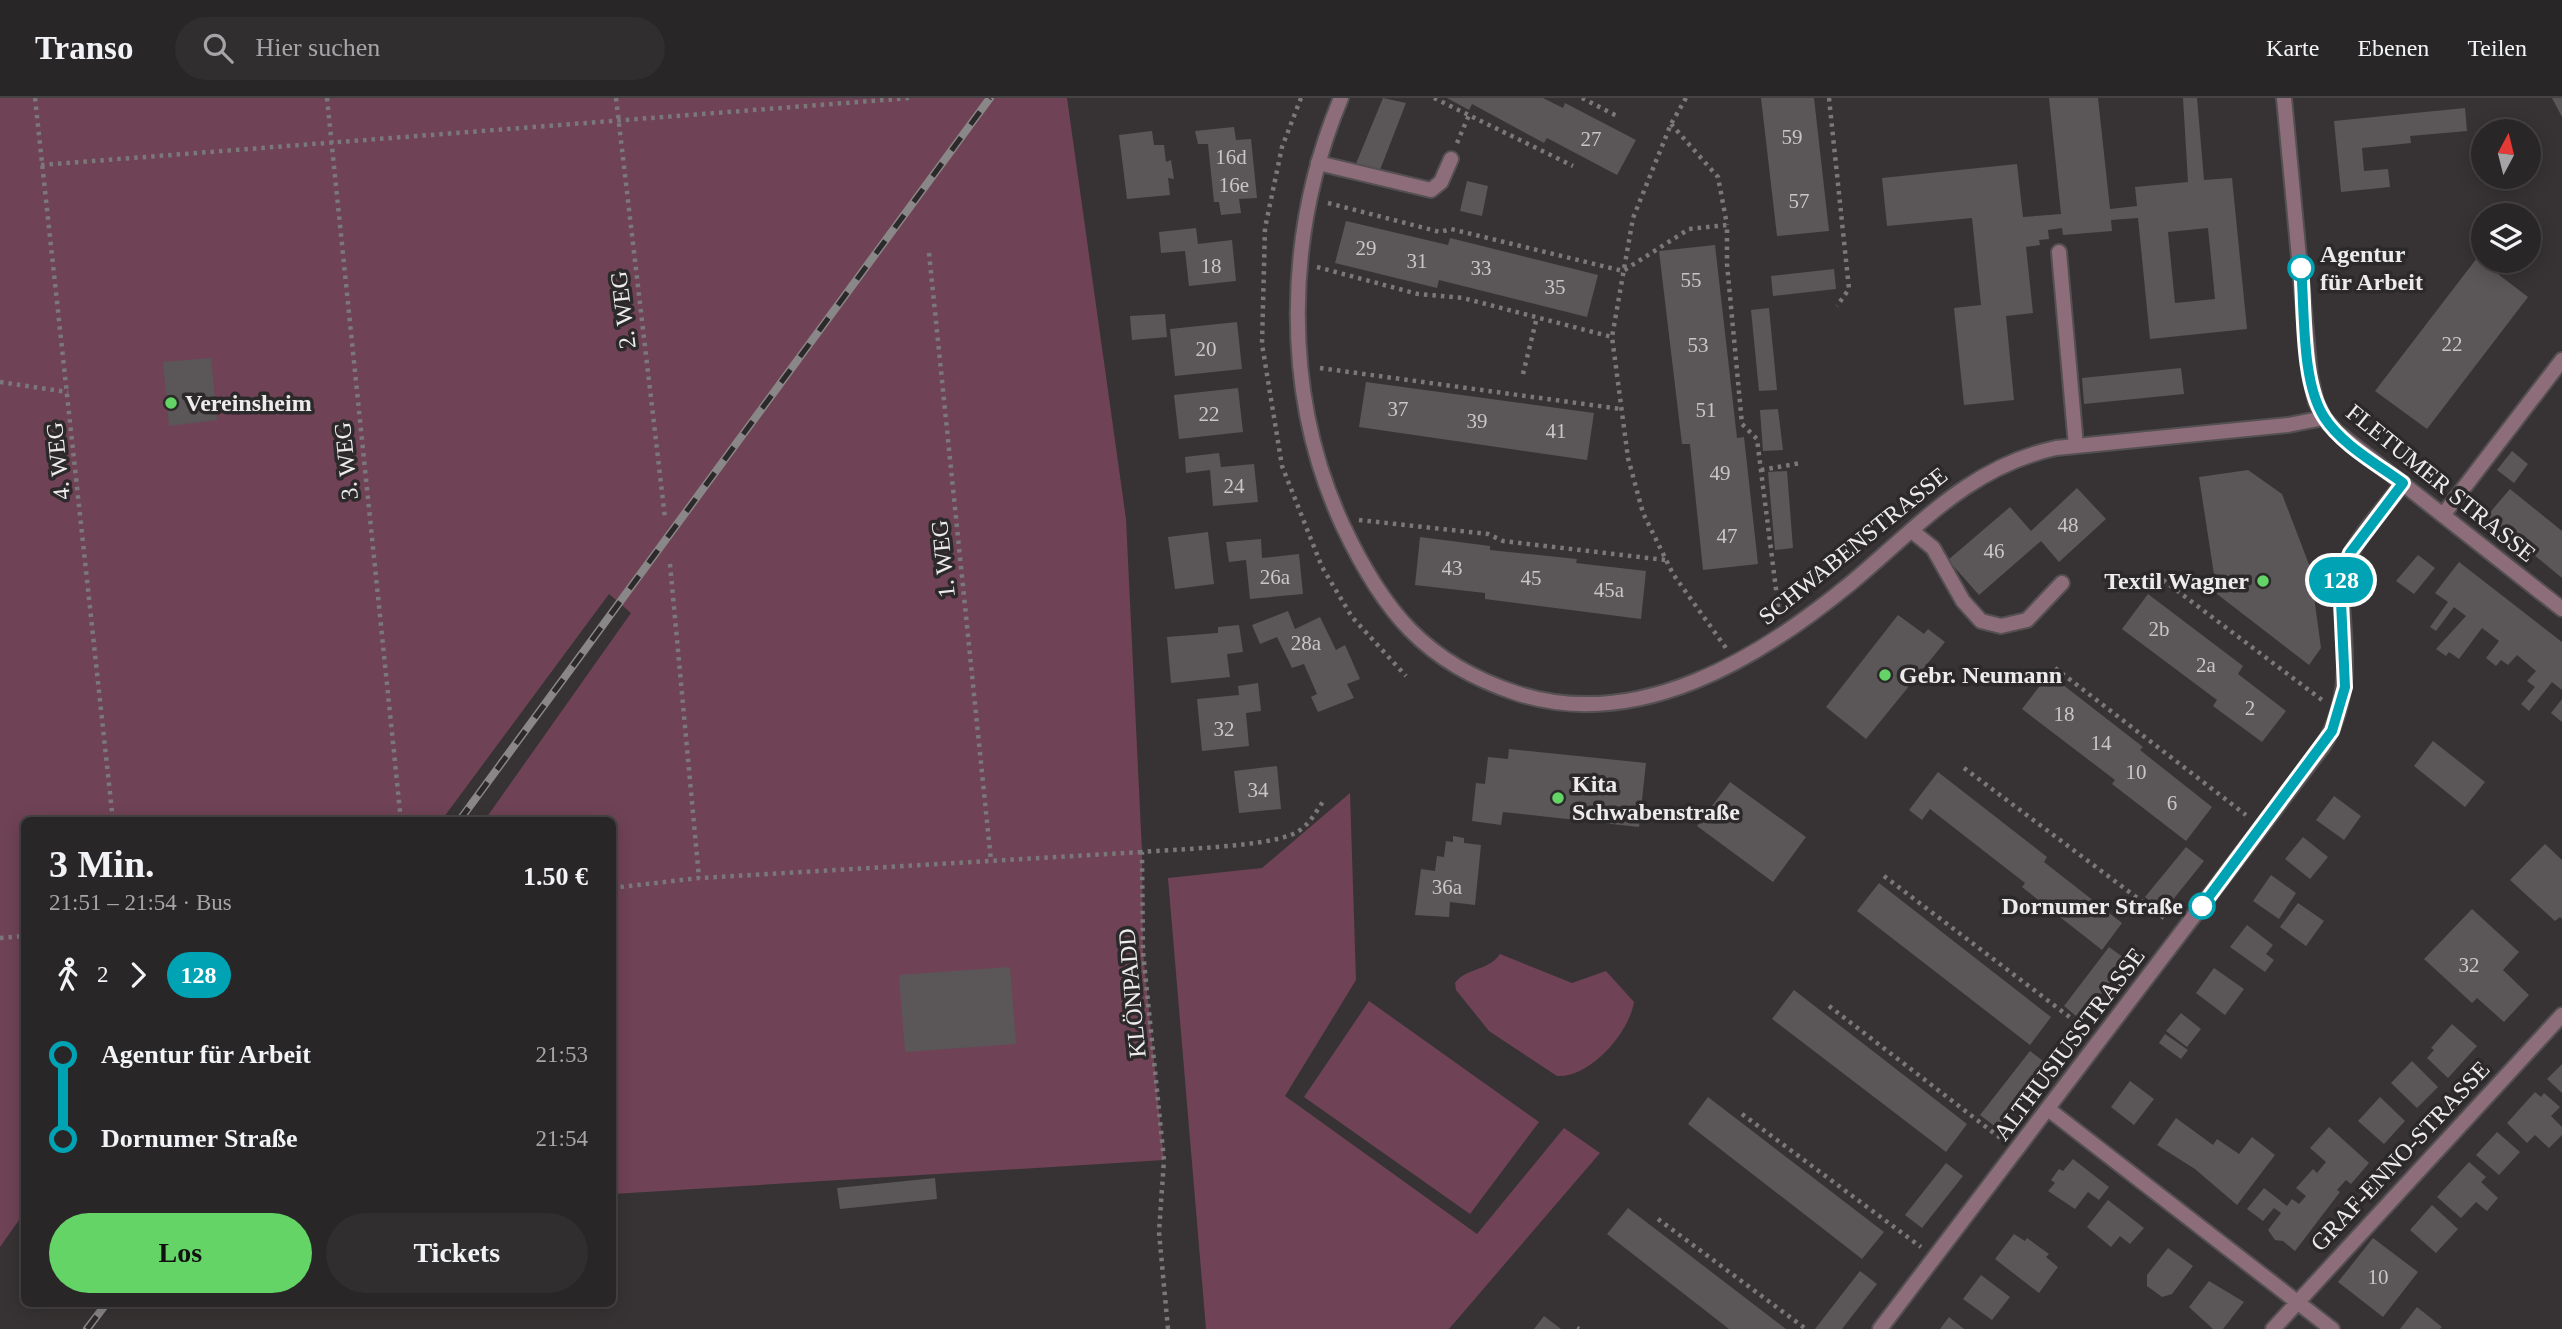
<!DOCTYPE html>
<html lang="de">
<head>
<meta charset="utf-8">
<style>
	body { margin:0; font-family:Georgia,serif; background:#312e2f; color:#f1f3f6; height:100vh; display:flex; flex-direction:column; font-size:26px; white-space:nowrap }
	* { box-sizing:border-box; margin:0 }
	p { font-size:23px; color:#a5a5a7 }
	.icon { flex:none; width:38px; height:38px; fill:none; stroke:currentColor; stroke-width:2; stroke-linecap:round; stroke-linejoin:round }
	.map { position:relative; flex:1; overflow:hidden }
	.details { position:absolute; left:21px; top:719px; width:595px; height:490px; display:flex; flex-direction:column; background:#292627; border-radius:10px; box-shadow:0 4px 18px #0003,0 0 0 2px #454344 }
	.details>* { flex:none }
	.badge { padding:0 14px; border-radius:23px; font-size:24px; line-height:46px }
	.needle { width:46px; rotate:7deg }
	.tools { position:absolute; left:2471px; top:21px; display:grid; gap:14px }
	.tools a { display:grid; place-items:center; width:70px; height:70px; border-radius:50%; background:#292627; box-shadow:0 4px 18px #0003,0 0 0 2px #454344; font-size:35px }
	.map>.badge { position:absolute; translate:-50% -50%; box-shadow:0 0 0 4px #fff }
	.legs { display:flex; align-items:center; gap:10px; height:77px; padding:0 28px; font-size:23px }
	.legs p { margin-inline-start:auto }
	.overview { display:flex; align-items:center; justify-content:space-between; height:119px; padding:0 28px }
	h1 { font-size:38px; font-weight:600; line-height:52px }
	.button { display:flex; gap:14px; margin-top:auto; padding:14px 28px }
	.button a { flex:1; height:80px; border-radius:42px; background:#65d467; color:#111; font-size:28px; font-weight:600; line-height:80px; text-align:center }
	.button a+a { background:#312e2f; color:#f1f3f6 }
	ul { padding:0 28px; list-style:none }
	li { display:flex; align-items:center; gap:24px; height:84px; font-size:26px }
	li i { display:grid; place-items:center; width:10px; height:100%; margin:0 9px; background:currentColor }
	li i::after { content:''; width:18px; height:18px; margin:-9px; border:5px solid; border-radius:50%; background:#292627 }
	li p { margin-inline-start:auto }
	li:first-child i { background:linear-gradient(#0000 50%,currentColor 0) }
	li:last-child i { background:linear-gradient(currentColor 50%,#0000 0) }
	header { display:flex; align-items:center; gap:42px; box-sizing:border-box; height:98px; padding:0 35px; background:#292627; border-bottom:2px solid #454344 }
	header strong { font-size:33px }
	nav { display:flex; gap:38px; margin-inline-start:auto; font-size:24px }
	.search { width:490px; height:63px; background:#312e2f; display:flex; align-items:center; gap:18px; box-sizing:border-box; padding:0 24px; border-radius:38px; color:#a5a5a7; font-size:26px }
	.map>svg:first-child { display:block }
	.green { fill:#6f4355 }
	.building { fill:#5b5758; fill-rule:evenodd }
	.lines { fill:none; stroke-linecap:round; stroke-linejoin:round }
	.lane-casing { stroke:#545051; stroke-width:18 }
	.street-casing { stroke:#545051; stroke-width:18 }
	.path { stroke:#7b7879; stroke-width:4.5; stroke-dasharray:3.5 5; stroke-linecap:butt }
	.lane { stroke:#8d6d79; stroke-width:14 }
	.street { stroke:#8d6d79; stroke-width:14 }
	.rail-casing { stroke:#8a8788; stroke-width:8 }
	.rail { stroke:#2c292a; stroke-width:5; stroke-dasharray:16; stroke-linecap:butt }
	.line-1-casing { stroke:#fff; stroke-width:16 }
	.line-1 { stroke:#00a3b4; stroke-width:10 }
	.stop-1-dot { fill:#fff; stroke:#00a3b4; stroke-width:3.5 }
	.poi-dot { fill:#65d467; stroke:#2c292a; stroke-width:2.5 }
	.labels { text-anchor:middle; dominant-baseline:central; stroke-width:7; stroke-linejoin:round; paint-order:stroke }
	.number-label { font-size:21px; fill:#c8c6c7 }
	.stop-label { font-size:24px; font-weight:bold; fill:#edebec; stroke:#2c292a; text-anchor:start }
	.street-label { font-size:24px; fill:#edebec; stroke:#2c292a }
	.poi-label { font-size:24px; font-weight:bold; fill:#edebec; stroke:#2c292a; text-anchor:start }
</style>
</head>
<body>
<header>
<strong>Transo</strong>
<div class="search"><svg class="icon" aria-label="search" viewBox="0 0 24 24"><circle cx="10" cy="10" r="6"/><path d="M15 15l6 6"/></svg>Hier suchen</div>
<nav><a>Karte</a><a>Ebenen</a><a>Teilen</a></nav>
</header>
<div class="map">
<svg width="2562" height="1231" viewBox="0 0 2562 1231">
	<rect width="100%" height="100%" fill="#373334"/>
	<path class="green" d="M0,0H1067L1126,421L1142,754L1143,854L1164,1062L613,1096L612,723H484L631,515L609,496L441,723H24V1115L0,1149Z
		M1350,695L1356,882L1285,998L1477,1136L1564,1030L1600,1055L1449,1231H1206L1168,780L1262,770Z
		M1500,856L1572,885L1606,873L1634,904C1629,935 1590,980 1557,978L1489,933L1456,892L1455,885C1465,870 1489,873 1500,856Z
		M1369,903L1539,1024L1470,1116L1304,999Z"/>
	<path class="building" d="M1383,0L1406,5L1378,77L1355,68Z
		M1447,0H1543L1563,10L1565,5L1636,42L1617,77L1547,40L1544,45L1472,6L1469,12Z
		M1761,0H1814L1829,133L1777,138Z
		M2049,0H2098L2110,111L2137,108L2135,89L2188,84L2183,0H2197L2204,82L2232,80L2247,231L2150,241L2138,120L2111,122L2112,133L2063,137L2062,130L2048,132L2049,141L2039,142L2040,147L2026,149L2033,215L2006,218L2014,302L1964,307L1954,210L1981,207L1972,120L1887,128L1882,80L2017,66L2023,119L2061,116ZM2208,130L2215,201L2175,205L2168,134Z
		M2552,0H2562V19Z
		M2465,10L2467,33L2410,38L2411,45L2362,50L2364,73L2388,71L2390,89L2341,94L2334,23Z
		M1234,29L1236,42L1251,41L1257,100L1239,101L1241,115L1221,117L1219,104H1214L1208,46H1198L1195,33Z
		M1152,33L1154,47H1164L1166,64L1171,62L1174,81L1168,80L1170,97L1127,101L1119,37Z
		M1467,83L1488,88L1482,118L1460,113Z
		M1346,123L1448,147L1450,140L1598,177L1587,219L1439,182L1437,190L1335,165Z
		M1196,130L1198,146L1232,142L1236,183L1189,188L1185,153L1161,155L1159,134Z
		M1715,147L1737,340L1744,339L1758,466L1703,472L1690,346H1682L1659,153Z
		M2477,160L2528,199L2427,331L2375,293Z
		M1834,171L1836,191L1773,198L1771,178Z
		M1769,210L1777,292L1759,293L1751,212Z
		M1165,216L1167,239L1132,242L1130,218Z
		M1237,224L1242,271L1175,278L1170,231Z
		M211,260L217,322L169,328L163,264Z
		M2181,270L2184,296L2084,306L2082,280Z
		M1366,284L1594,315L1587,362L1359,329Z
		M1238,290L1243,334L1179,341L1174,297Z
		M1778,311L1783,352L1763,353L1760,312Z
		M2512,353L2528,366L2514,385L2497,372Z
		M1219,355L1221,369L1254,366L1258,404L1213,408L1210,372L1186,375L1185,359Z
		M2248,372L2282,396L2310,469L2321,550L2309,567L2217,496L2199,379Z
		M1787,373L1793,450L1775,452L1768,374Z
		M2077,390L2106,421L2059,464L2041,443L1979,497L1948,462L2010,409L2031,433Z
		M2510,391L2562,433V480L2487,418Z
		M1208,434L1214,486L1175,491L1168,439Z
		M1420,439L1490,448V452L1577,461L1576,465L1646,473L1641,521L1485,501V495L1415,487Z
		M1261,441L1262,460L1299,456L1303,496L1250,501L1246,462L1229,464L1226,444Z
		M2418,457L2435,470L2414,496L2396,483Z
		M2459,464L2562,544V592L2552,584L2529,613L2521,606L2535,589L2527,583L2536,573L2517,557L2508,567L2501,562L2496,568L2486,560L2499,543L2482,530L2459,561L2449,554L2446,558L2436,551L2466,518L2454,509L2436,533L2430,529L2448,504L2435,495Z
		M2148,496L2243,568L2238,576L2286,613L2262,644L2213,608L2217,602L2122,531Z
		M1288,513L1295,531L1320,519L1336,552L1345,547L1360,581L1347,586L1354,600L1318,614L1311,599L1317,596L1304,566L1292,570L1277,539L1260,546L1252,527Z
		M1898,517L1924,536L1928,531L1945,544L1866,641L1826,609Z
		M1239,527L1243,554L1227,556L1230,579L1171,585L1167,539L1218,535V529Z
		M2049,576L2143,649L2140,652L2212,709L2186,743L2112,686L2115,682L2022,611Z
		M1258,585L1261,613L1246,615L1249,648L1202,653L1197,601L1239,597L1238,588Z
		M2562,601V624L2551,615Z
		M2433,643L2485,684L2465,709L2414,668Z
		M1509,651L1646,665L1639,729L1503,714L1501,727L1472,723L1476,685L1485,686L1488,659L1508,661Z
		M1277,668L1281,711L1239,715L1234,673Z
		M1938,674L2047,759L2044,764L2122,825L2102,852L2022,789L2025,785L1930,711L1922,722L1909,712Z
		M1730,684L1806,739L1773,784L1697,728Z
		M2334,698L2361,718L2344,742L2316,722Z
		M1453,738L1464,740V745L1481,747L1475,807L1450,804L1449,819L1415,817L1421,771L1435,773L1437,758L1444,759L1446,743L1453,744Z
		M2303,739L2328,759L2310,781L2285,761Z
		M2545,746L2562,762V821L2560,819L2555,823L2510,782Z
		M2186,749L2204,763L2163,814L2145,799Z
		M2271,777L2296,795L2279,821L2253,803Z
		M1879,785L2051,919L2030,947L1857,813Z
		M2298,805L2324,823L2306,848L2280,829Z
		M2472,811L2519,854L2503,872L2529,897L2504,924L2477,900L2472,905L2424,861Z
		M2247,827L2273,847L2266,856L2274,862L2265,874L2230,849Z
		M2109,849L2127,862L2081,922L2064,908Z
		M1010,869L1016,946L905,954L899,877Z
		M2214,870L2244,891L2225,917L2196,895Z
		M1794,892L1967,1026L1946,1054L1772,921Z
		M2181,915L2201,931L2187,949L2166,933Z
		M2452,926L2477,948L2448,980L2427,960L2434,952L2431,950Z
		M2165,936L2188,952L2181,961L2159,945Z
		M2030,953L2047,966L1997,1030L1980,1017Z
		M2412,963L2438,989L2417,1010L2391,985Z
		M2562,966V995L2547,981Z
		M2130,983L2154,1001L2134,1027L2111,1009Z
		M2535,994L2541,999L2544,995L2560,1009L2551,1018L2562,1029V1037L2549,1050L2535,1037L2527,1045L2507,1025Z
		M1708,999L1884,1134L1862,1161L1688,1026Z
		M2380,999L2405,1023L2384,1046L2358,1023Z
		M2176,1020L2213,1047L2217,1041L2239,1056L2252,1039L2275,1057L2237,1107L2195,1071L2157,1047Z
		M2329,1029L2369,1065L2351,1086L2346,1082L2337,1092L2340,1094L2295,1153L2283,1143L2275,1142L2268,1132L2281,1115L2274,1110L2263,1123L2247,1111L2264,1090L2287,1108L2292,1101L2299,1106L2306,1098L2296,1090L2313,1071L2317,1075L2326,1064L2310,1050Z
		M2497,1034L2520,1054L2499,1077L2476,1057Z
		M2073,1061L2109,1089L2099,1102L2088,1094L2075,1111L2048,1093L2055,1085L2051,1082L2059,1071L2063,1073Z
		M2469,1064L2486,1079L2481,1084L2498,1100L2487,1113L2476,1104L2461,1120L2437,1099Z
		M1946,1065L1963,1078L1922,1130L1905,1117Z
		M935,1080L937,1101L840,1111L837,1090Z
		M2108,1102L2144,1130L2130,1146L2120,1138L2111,1149L2087,1129Z
		M2432,1107L2458,1131L2436,1155L2410,1132Z
		M1628,1110L1752,1205L1786,1231H1729L1607,1136Z
		M2014,1136L2025,1143L2027,1140L2049,1156L2046,1159L2058,1169L2039,1195L1995,1161Z
		M2373,1140L2418,1174L2383,1219L2338,1184Z
		M2168,1150L2193,1168L2172,1196L2162,1199L2147,1188V1177Z
		M1860,1173L1877,1186L1842,1231H1815Z
		M1981,1177L2010,1199L1992,1222L1963,1201Z
		M2209,1183L2244,1204L2223,1231H2213L2189,1209Z
		M2417,1209L2442,1229L2440,1231H2400Z
		M1544,1218L1561,1231H1534Z
		M1949,1219L1964,1231H1940Z"/>
	<g class="lines">
		<defs>
			<path id="lane" d="M1318,65L1431,92L1441,84L1451,61
				M2059,154L2076,348
				M2443,417L2562,262
				M1912,433L1933,450L1963,503L1981,523L2001,528L2027,522L2062,485"/>
			<path id="street" d="M1341,0C1285,134 1281,295 1343,428C1383,513 1425,565 1516,595C1638,635 1760,560 1851,485C1917,430 1968,369 2056,350L2288,327L2324,320
				M2284,0L2310,277L2316,304L2324,320L2336,333L2562,511
				M2048,1011L2332,1231
				M1880,1231L2323,648C2355,596 2344,541 2340,482C2351,444 2379,417 2403,385
				M2273,1231L2562,917"/>
		</defs>
		<use href="#lane" class="lane-casing"/>
		<use href="#street" class="street-casing"/>
		<path class="path" d="M35,0L113,723
			M327,0L401,723
			M616,0L665,420
			M1301,0L1282,49L1265,130L1262,246L1282,368L1322,469L1352,519L1406,578
			M1434,0L1573,68
			M1582,0L1617,18
			M1686,0L1671,26L1633,120L1612,239L1628,360L1643,415L1673,476L1726,550
			M1829,0L1849,191L1837,208
			M1671,26L1718,79L1727,127
			M1457,45L1469,17
			M41,67L910,0
			M1328,105L1440,134L1451,131L1623,173L1689,131L1727,127V166L1742,326L1757,341L1779,515
			M929,155L991,763
			M1317,169L1418,196L1463,200L1612,239
			M1320,270L1621,311
			M1523,276L1537,219
			M0,284L68,294
			M1761,372L1801,365
			M1359,422L1488,436L1503,443L1665,462
			M670,466L699,780
			M2163,482L2322,602
			M2055,570L2246,717
			M1964,670L2168,823
			M1884,778L2084,930
			M612,790L699,780L1142,754
			M0,840L24,838
			M1829,908L2003,1042
			M1742,1016L1921,1149
			M1658,1121L1806,1231
			M1577,1230L1579,1231
			M1168,1231L1159,1134L1164,1062L1143,854L1142,754C1175,751 1272,749 1297,734C1309,727 1316,714 1324,702"/>
		<use href="#lane" class="lane"/>
		<use href="#street" class="street"/>
		<defs>
			<path id="rail" d="M459,723L990,0
				M87,1231L106,1206"/>
		</defs>
		<use href="#rail" class="rail-casing"/>
		<use href="#rail" class="rail"/>
	</g>
	<g class="lines">
		<defs>
			<path id="line-1" d="M2202,808L2332,633L2345,589L2340,482L2350,455L2403,385C2377,366 2341,346 2324,319C2301,283 2305,212 2301,170"/>
		</defs>
		<use href="#line-1" class="line-1-casing"/>
		<use href="#line-1" class="line-1"/>
	</g>
	<g class="stop-1-dot">
		<circle cx="2301" cy="170" r="12"/>
		<circle cx="2202" cy="808" r="12"/>
	</g>
	<g class="poi-dot">
		<circle cx="171" cy="305" r="7"/>
		<circle cx="2263" cy="483" r="7"/>
		<circle cx="1885" cy="577" r="7"/>
		<circle cx="1558" cy="700" r="7"/>
	</g>
	<g class="labels">
		<g class="number-label">
			<text x="1792" y="39">59</text>
			<text x="1591" y="41">27</text>
			<text x="1231" y="59">16d</text>
			<text x="1234" y="87">16e</text>
			<text x="1799" y="103">57</text>
			<text x="1366" y="150">29</text>
			<text x="1417" y="163">31</text>
			<text x="1211" y="168">18</text>
			<text x="1481" y="170">33</text>
			<text x="1691" y="182">55</text>
			<text x="1555" y="189">35</text>
			<text x="2452" y="246">22</text>
			<text x="1698" y="247">53</text>
			<text x="1206" y="251">20</text>
			<text x="1398" y="311">37</text>
			<text x="1706" y="312">51</text>
			<text x="1209" y="316">22</text>
			<text x="1477" y="323">39</text>
			<text x="1556" y="333">41</text>
			<text x="1720" y="375">49</text>
			<text x="1234" y="388">24</text>
			<text x="2068" y="427">48</text>
			<text x="1727" y="438">47</text>
			<text x="1994" y="453">46</text>
			<text x="1452" y="470">43</text>
			<text x="1275" y="479">26a</text>
			<text x="1531" y="480">45</text>
			<text x="1609" y="492">45a</text>
			<text x="2159" y="531">2b</text>
			<text x="1306" y="545">28a</text>
			<text x="2206" y="567">2a</text>
			<text x="2250" y="610">2</text>
			<text x="2064" y="616">18</text>
			<text x="1224" y="631">32</text>
			<text x="2101" y="645">14</text>
			<text x="2136" y="674">10</text>
			<text x="1258" y="692">34</text>
			<text x="2172" y="705">6</text>
			<text x="1447" y="789">36a</text>
			<text x="2469" y="867">32</text>
			<text x="2378" y="1179">10</text>
		</g>
		<g class="stop-label">
			<text x="2320" y="156">Agentur<tspan x="2320" dy="28">für Arbeit</tspan></text>
			<text x="2183" y="808" text-anchor="end">Dornumer Straße</text>
		</g>
		<g class="street-label">
			<text transform="translate(623 212) rotate(-97)">2. WEG</text>
			<text transform="translate(58 363) rotate(-96)">4. WEG</text>
			<text transform="translate(346 363) rotate(-96)">3. WEG</text>
			<text transform="translate(2441 385) rotate(39)">FLETUMER STRASSE</text>
			<text transform="translate(1853 448) rotate(-39)">SCHWABENSTRASSE</text>
			<text transform="translate(943 461) rotate(-96)">1. WEG</text>
			<text transform="translate(1132 895) rotate(-95)">KLÖNPADD</text>
			<text transform="translate(2069 946) rotate(-53)">ALTHUSIUSSTRASSE</text>
			<text transform="translate(2400 1058) rotate(-47)">GRAF-ENNO-STRASSE</text>
		</g>
		<g class="poi-label">
			<text x="185" y="305">Vereinsheim</text>
			<text x="2249" y="483" text-anchor="end">Textil Wagner</text>
			<text x="1899" y="577">Gebr. Neumann</text>
			<text x="1572" y="686">Kita<tspan x="1572" dy="28">Schwabenstraße</tspan></text>
		</g>
	</g>
</svg>
<div class="tools">
<a><svg class="needle" viewBox="-14 -14 28 28"><path d="M0-13l5 13h-10z" fill="#e53935"/><path d="M0 13l5-13h-10z" fill="#a5a5a7"/></svg></a>
<a><svg class="icon" aria-label="layers" viewBox="0 0 24 24"><path d="M12 4l9 5-9 5-9-5zM3 14l9 5 9-5"/></svg></a>
</div>
<b class="badge" style="left:2341px;top:482px;background:#00a3b4;color:#fff">128</b>
<section class="details">
<div class="overview"><div><h1>3 Min.</h1><p>21:51 – 21:54 · Bus</p></div><b>1.50 €</b></div>
<div class="legs"><svg class="icon" aria-label="walk" viewBox="0 0 24 24"><circle cx="13" cy="4" r="2"/><path d="M13 8l-2 6 4 7M11 14l-3 7M7 12l3-4h3l4 4"/></svg>2<svg class="icon" aria-label="forward" viewBox="0 0 24 24"><path d="M9 5l7 7-7 7"/></svg><b class="badge" style="background:#00a3b4;color:#fff">128</b></div>
<ul>
<li><i style="color:#00a3b4"></i><b>Agentur für Arbeit</b><p>21:53</p></li>
<li><i style="color:#00a3b4"></i><b>Dornumer Straße</b><p>21:54</p></li>
</ul>
<div class="button"><a>Los</a><a>Tickets</a></div>
</section>
</div>
</body>
</html>
